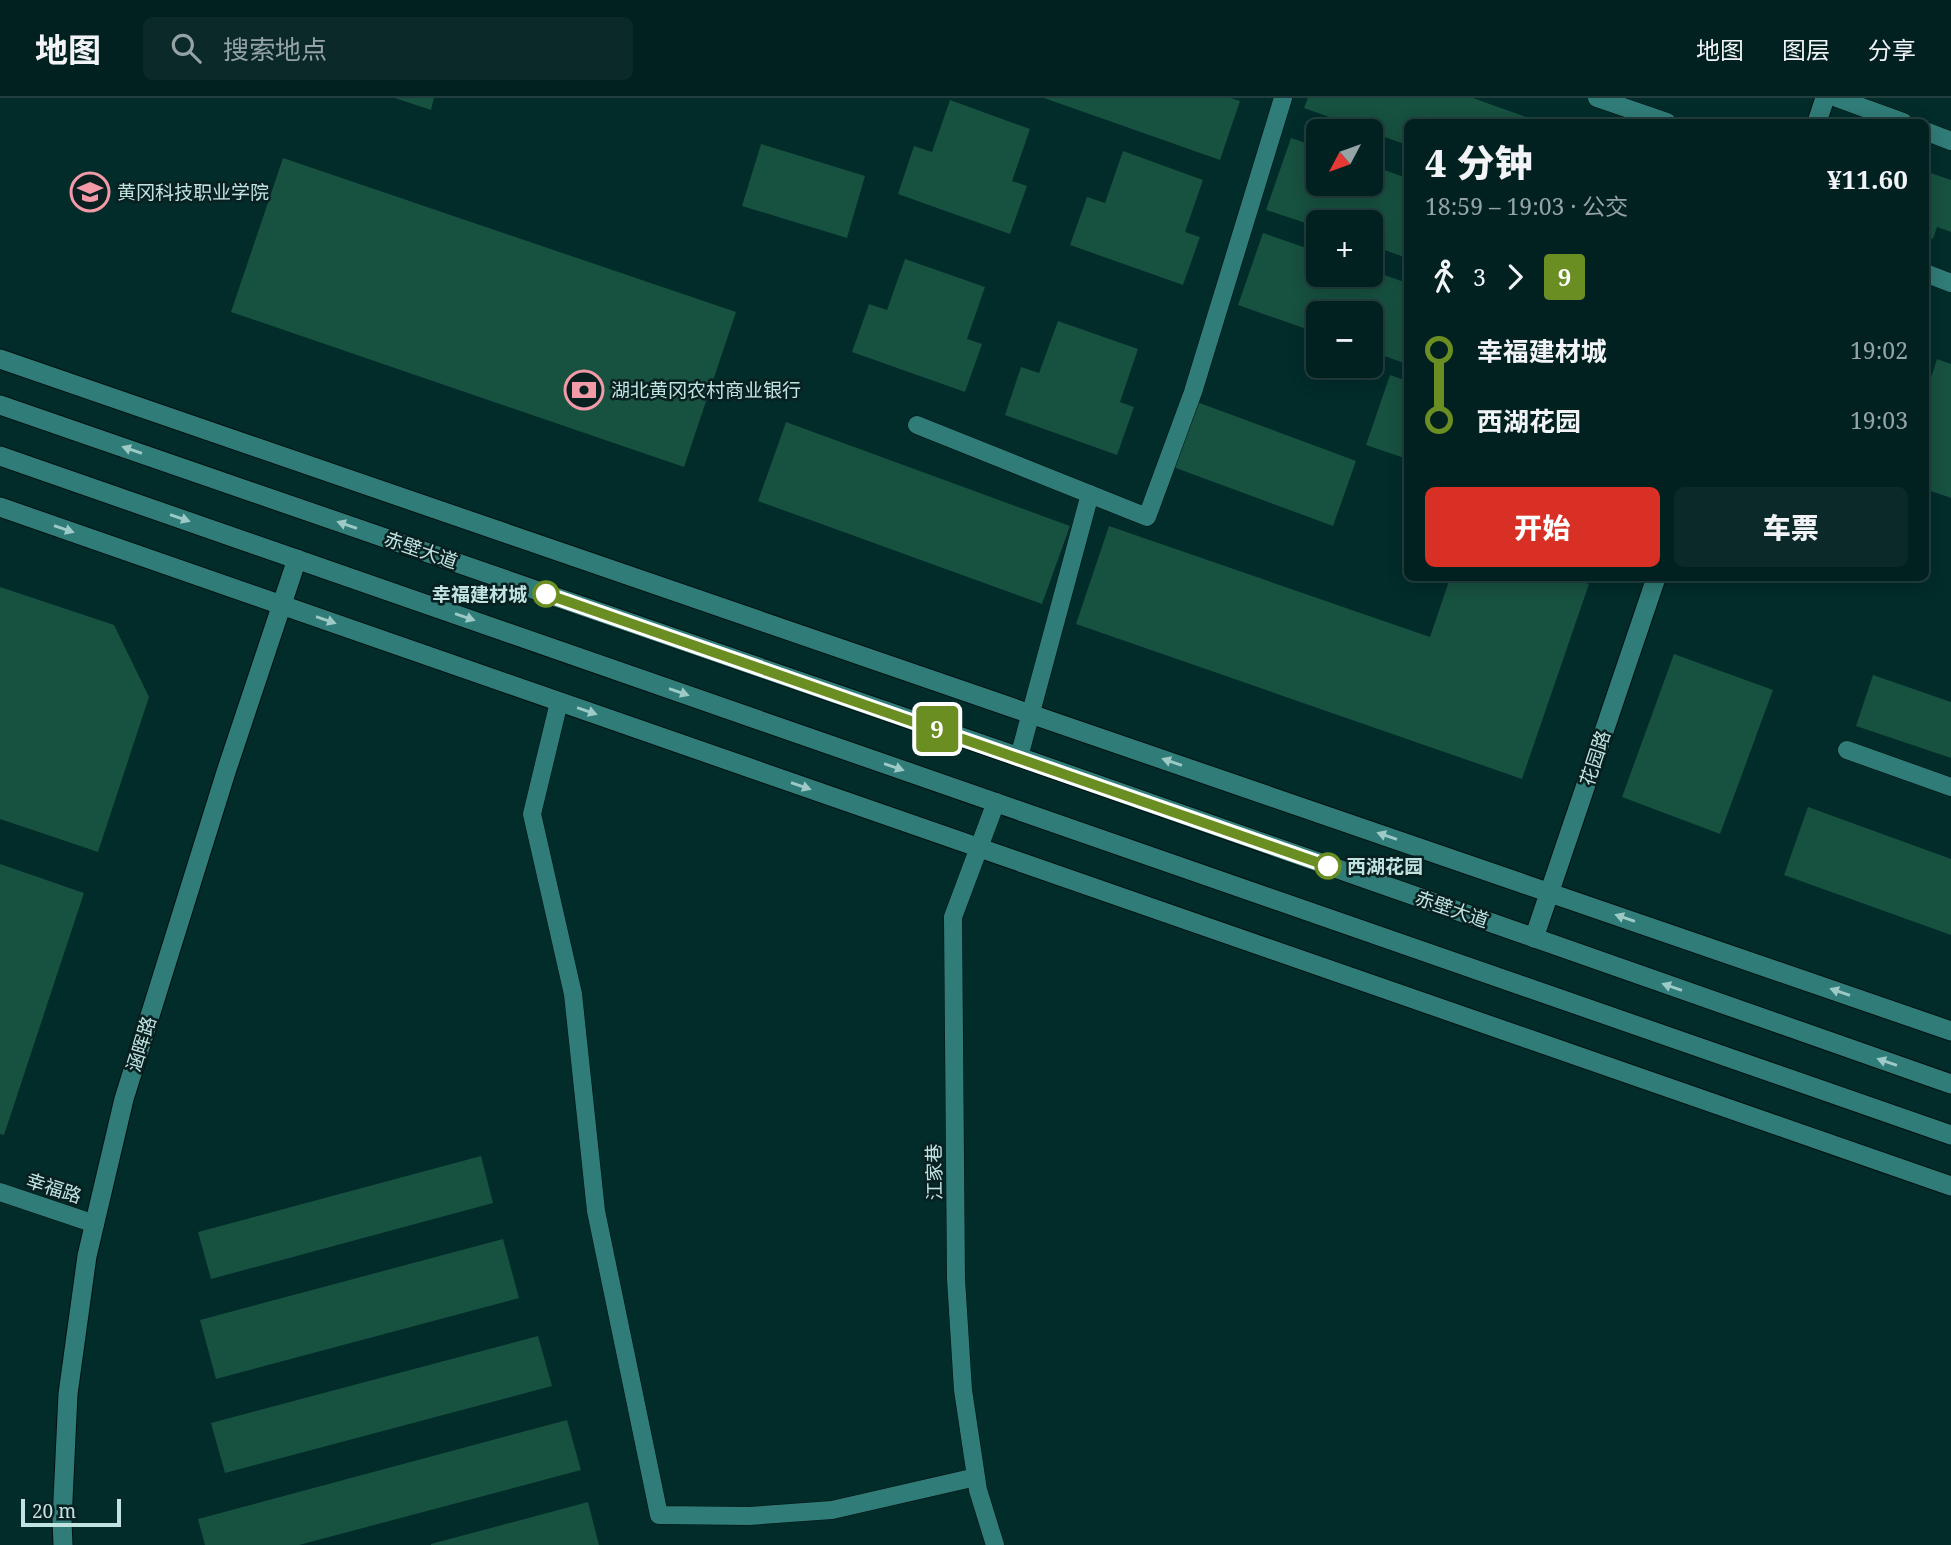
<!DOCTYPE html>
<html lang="zh">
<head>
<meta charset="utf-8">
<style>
	body { margin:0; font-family:"Noto Serif","Noto Sans SC",serif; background:#0b2929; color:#f1f3f6; height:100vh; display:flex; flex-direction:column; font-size:26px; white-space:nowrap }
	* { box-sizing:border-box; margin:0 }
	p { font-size:23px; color:#96a3a5 }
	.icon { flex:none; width:38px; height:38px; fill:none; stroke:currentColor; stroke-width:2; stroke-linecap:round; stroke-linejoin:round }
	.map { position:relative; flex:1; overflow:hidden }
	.sheet { position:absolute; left:1404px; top:21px; width:525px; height:462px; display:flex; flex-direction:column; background:#012120; border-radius:10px; box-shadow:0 4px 18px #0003,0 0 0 2px #233e3e }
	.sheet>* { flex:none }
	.badge { padding:0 14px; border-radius:5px; font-size:24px; line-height:46px }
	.needle { width:46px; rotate:229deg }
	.controls { position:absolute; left:1306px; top:21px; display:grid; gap:14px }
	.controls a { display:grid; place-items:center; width:77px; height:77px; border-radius:10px; background:#012120; box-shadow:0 4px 18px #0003,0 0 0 2px #233e3e; font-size:35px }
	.scale { position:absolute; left:21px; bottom:18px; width:100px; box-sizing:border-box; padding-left:7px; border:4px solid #c1e4e1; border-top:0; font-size:19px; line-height:24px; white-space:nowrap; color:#c1e4e1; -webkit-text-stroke:5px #08201f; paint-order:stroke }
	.map>.badge { position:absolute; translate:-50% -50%; box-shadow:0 0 0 4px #fff }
	.legs { display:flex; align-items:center; gap:10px; height:77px; padding:0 21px; font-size:23px }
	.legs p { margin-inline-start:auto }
	.headline { display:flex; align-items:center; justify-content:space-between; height:119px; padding:0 21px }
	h1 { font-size:38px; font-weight:800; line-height:52px }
	.cta { display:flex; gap:14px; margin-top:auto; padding:14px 21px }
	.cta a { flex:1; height:80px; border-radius:10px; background:#d93025; color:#fff; font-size:28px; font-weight:800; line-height:80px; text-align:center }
	.cta a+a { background:#0b2929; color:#f1f3f6 }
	ul { padding:0 21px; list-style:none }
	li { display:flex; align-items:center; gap:24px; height:70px; font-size:26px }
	li i { display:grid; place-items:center; width:10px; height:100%; margin:0 9px; background:currentColor }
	li i::after { content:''; width:18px; height:18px; margin:-9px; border:5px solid; border-radius:50%; background:#012120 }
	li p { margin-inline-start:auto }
	li:first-child i { background:linear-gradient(#0000 50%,currentColor 0) }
	li:last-child i { background:linear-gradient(currentColor 50%,#0000 0) }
	header { display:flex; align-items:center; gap:42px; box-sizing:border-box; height:98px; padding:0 35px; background:#012120; border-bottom:2px solid #233e3e }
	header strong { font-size:33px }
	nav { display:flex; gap:38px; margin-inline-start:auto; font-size:24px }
	.search { width:490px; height:63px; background:#0b2929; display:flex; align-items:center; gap:18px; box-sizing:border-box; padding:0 24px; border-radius:10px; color:#96a3a5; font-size:26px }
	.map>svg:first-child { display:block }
	.building { fill:#175140 }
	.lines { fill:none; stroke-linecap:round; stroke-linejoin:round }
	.service-casing { stroke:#001211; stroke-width:19 }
	.minor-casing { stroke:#001211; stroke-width:21 }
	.tertiary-casing { stroke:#001211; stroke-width:21 }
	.secondary-casing { stroke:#001211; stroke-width:21 }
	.service { stroke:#307c78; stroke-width:18 }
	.minor { stroke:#307c78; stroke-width:19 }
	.tertiary { stroke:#307c78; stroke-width:19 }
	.secondary { stroke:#307c78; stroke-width:19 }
	.oneway { fill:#9dcac7 }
	.line-1-casing { stroke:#fff; stroke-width:16 }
	.line-1 { stroke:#6b8e23; stroke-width:10 }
	.stop-1-dot { fill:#fff; stroke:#6b8e23; stroke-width:3.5 }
	.labels { text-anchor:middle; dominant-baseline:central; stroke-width:5; stroke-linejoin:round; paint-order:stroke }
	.poi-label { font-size:19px; fill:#c1e4e1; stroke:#08201f; text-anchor:start }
	.street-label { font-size:19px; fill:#c1e4e1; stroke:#08201f }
	.stop-label { font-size:19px; font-weight:bold; fill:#c1e4e1; stroke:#08201f; text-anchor:end }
</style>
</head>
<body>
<header>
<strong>地图</strong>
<div class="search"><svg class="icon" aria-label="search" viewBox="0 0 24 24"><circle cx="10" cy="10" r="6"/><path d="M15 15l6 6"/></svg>搜索地点</div>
<nav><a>地图</a><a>图层</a><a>分享</a></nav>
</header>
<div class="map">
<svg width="1951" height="1447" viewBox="0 0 1951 1447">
	<rect width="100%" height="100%" fill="#012c2a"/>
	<path class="building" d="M395,0H434L431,12Z
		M1044,0H1231L1240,3L1220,62Z
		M1308,0H1473L1540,24H1407V47L1304,10Z
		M950,2L1030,31L1012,83L1027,88L1010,136L898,96L914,48L932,54Z
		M1291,40L1318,49V86H1370V67L1407,80V160L1370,147V124H1318V129L1266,112Z
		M761,46L865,78L847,140L742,108Z
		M1123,53L1203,82L1185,134L1200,139L1183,187L1070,147L1087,99L1105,105Z
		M283,60L736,214L684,369L231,214Z
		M1925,73L1951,82V134L1937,129L1933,141L1925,138Z
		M1263,135L1318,154V177H1370V172L1407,185V266L1370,253V215H1318V235L1238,207Z
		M905,161L985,189L967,241L982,246L965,294L852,254L869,206L887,212Z
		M1058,223L1138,251L1120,304L1134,309L1117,357L1005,317L1021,269L1039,275Z
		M1937,261L1951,266V400L1925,391V298Z
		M1390,277L1407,283V361L1366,347Z
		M1197,304L1356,363L1333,428L1173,369Z
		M786,324L1070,428L1042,506L758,403Z
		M1109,428L1430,539L1450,480H1570L1589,486L1522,681L1076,526Z
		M0,489L114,527L149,599L98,754L0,721Z
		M1674,556L1773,592L1720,736L1622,699Z
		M1873,577L1951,604V660L1856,628Z
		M1808,709L1951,761V837L1784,777Z
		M0,766L84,795L4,1037L0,1036Z
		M481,1058L493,1105L211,1181L198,1134Z
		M503,1141L519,1200L216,1281L200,1222Z
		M538,1238L552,1288L225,1375L211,1325Z
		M567,1322L581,1372L299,1447H205L198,1421Z
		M588,1404L599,1447H431V1446Z"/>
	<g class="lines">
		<defs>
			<path id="service" d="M1597,0L1667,24
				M1837,0L1903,24
				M1925,33L1951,43
				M1925,175L1951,185
				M917,327L1147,419L1193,294L1283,0
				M559,604L532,716L573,896L596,1113L659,1417L749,1418L832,1412L976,1379
				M1847,652L1951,689
				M1019,659L1090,396
				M0,1094L95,1126
				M995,1447L978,1392L963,1292L956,1181L953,819L996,704"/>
			<path id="minor" d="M1817,24L1825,0
				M0,261L1951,933
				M0,409L1951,1088
				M1534,840L1656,480"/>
			<path id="tertiary" d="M63,1447L62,1423L68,1296L87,1158L124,1001L226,674L297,461"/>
			<path id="secondary" d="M0,307L1019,659L1951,986
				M0,358L1951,1037"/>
		</defs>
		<use href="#service" class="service-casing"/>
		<use href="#minor" class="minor-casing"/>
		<use href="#tertiary" class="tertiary-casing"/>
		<use href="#secondary" class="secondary-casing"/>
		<use href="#service" class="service"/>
		<use href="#minor" class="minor"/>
		<use href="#tertiary" class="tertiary"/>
		<use href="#secondary" class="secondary"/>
	</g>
	<defs><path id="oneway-solid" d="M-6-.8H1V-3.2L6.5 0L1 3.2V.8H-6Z" transform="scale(1.75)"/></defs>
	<g class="oneway">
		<use href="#oneway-solid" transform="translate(132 352) rotate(-161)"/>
		<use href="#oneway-solid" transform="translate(180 420) rotate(19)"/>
		<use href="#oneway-solid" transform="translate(347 427) rotate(-161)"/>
		<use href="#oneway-solid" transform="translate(64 431) rotate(19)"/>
		<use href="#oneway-solid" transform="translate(465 519) rotate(19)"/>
		<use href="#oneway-solid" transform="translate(326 522) rotate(19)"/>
		<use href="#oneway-solid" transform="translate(679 594) rotate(19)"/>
		<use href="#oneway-solid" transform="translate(587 613) rotate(19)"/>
		<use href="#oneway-solid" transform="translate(1172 664) rotate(-161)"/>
		<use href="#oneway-solid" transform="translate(894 669) rotate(19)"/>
		<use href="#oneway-solid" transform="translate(801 688) rotate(19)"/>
		<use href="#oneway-solid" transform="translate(1387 738) rotate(-161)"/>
		<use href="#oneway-solid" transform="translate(1625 820) rotate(-161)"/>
		<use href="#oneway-solid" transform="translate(1672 889) rotate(-161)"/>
		<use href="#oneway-solid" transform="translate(1840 894) rotate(-161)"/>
		<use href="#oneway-solid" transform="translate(1887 964) rotate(-161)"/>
	</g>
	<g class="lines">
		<defs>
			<path id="line-1" d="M546,496L1328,768"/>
		</defs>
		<use href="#line-1" class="line-1-casing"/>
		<use href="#line-1" class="line-1"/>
	</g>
	<defs>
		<symbol id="university-ring" viewBox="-11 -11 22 22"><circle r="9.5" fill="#08201f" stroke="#f39aa8" stroke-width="1.5"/><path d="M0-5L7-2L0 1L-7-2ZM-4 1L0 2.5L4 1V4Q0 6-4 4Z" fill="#f39aa8"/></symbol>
		<symbol id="bank-ring" viewBox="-11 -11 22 22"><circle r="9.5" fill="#08201f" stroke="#f39aa8" stroke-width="1.5"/><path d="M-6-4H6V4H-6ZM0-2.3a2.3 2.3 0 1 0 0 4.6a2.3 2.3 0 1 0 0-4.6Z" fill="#f39aa8"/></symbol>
	</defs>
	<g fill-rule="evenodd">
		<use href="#university-ring" x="68" y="72" width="44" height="44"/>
		<use href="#bank-ring" x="562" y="270" width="44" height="44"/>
	</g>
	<g class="stop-1-dot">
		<circle cx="546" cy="496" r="12"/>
		<circle cx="1328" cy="768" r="12"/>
	</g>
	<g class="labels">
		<g class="poi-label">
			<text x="117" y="94">黄冈科技职业学院</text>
			<text x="611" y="292">湖北黄冈农村商业银行</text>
		</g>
		<g class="street-label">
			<text transform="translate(421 452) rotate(19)">赤壁大道</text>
			<text transform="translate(1595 660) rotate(-72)">花园路</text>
			<text transform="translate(1452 811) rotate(19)">赤壁大道</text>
			<text transform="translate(141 946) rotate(-73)">涵晖路</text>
			<text transform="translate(934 1074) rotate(-91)">江家巷</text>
			<text transform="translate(54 1090) rotate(18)">幸福路</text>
		</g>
		<g class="stop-label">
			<text x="527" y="496">幸福建材城</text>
			<text x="1347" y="768" text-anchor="start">西湖花园</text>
		</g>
	</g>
</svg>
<div class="controls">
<a><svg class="needle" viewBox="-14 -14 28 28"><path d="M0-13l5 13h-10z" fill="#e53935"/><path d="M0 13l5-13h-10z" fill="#96a3a5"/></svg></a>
<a>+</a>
<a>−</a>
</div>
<div class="scale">20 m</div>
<b class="badge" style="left:937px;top:631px;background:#6b8e23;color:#fff">9</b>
<section class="sheet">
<div class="headline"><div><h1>4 分钟</h1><p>18:59 – 19:03 · 公交</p></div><b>¥11.60</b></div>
<div class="legs"><svg class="icon" aria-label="walk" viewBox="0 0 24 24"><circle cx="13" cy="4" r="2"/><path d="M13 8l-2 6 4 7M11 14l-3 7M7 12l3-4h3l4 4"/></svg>3<svg class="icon" aria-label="forward" viewBox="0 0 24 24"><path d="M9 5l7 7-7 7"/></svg><b class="badge" style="background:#6b8e23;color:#fff">9</b></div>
<ul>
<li><i style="color:#6b8e23"></i><b>幸福建材城</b><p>19:02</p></li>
<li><i style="color:#6b8e23"></i><b>西湖花园</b><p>19:03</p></li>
</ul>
<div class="cta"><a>开始</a><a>车票</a></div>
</section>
</div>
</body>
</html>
